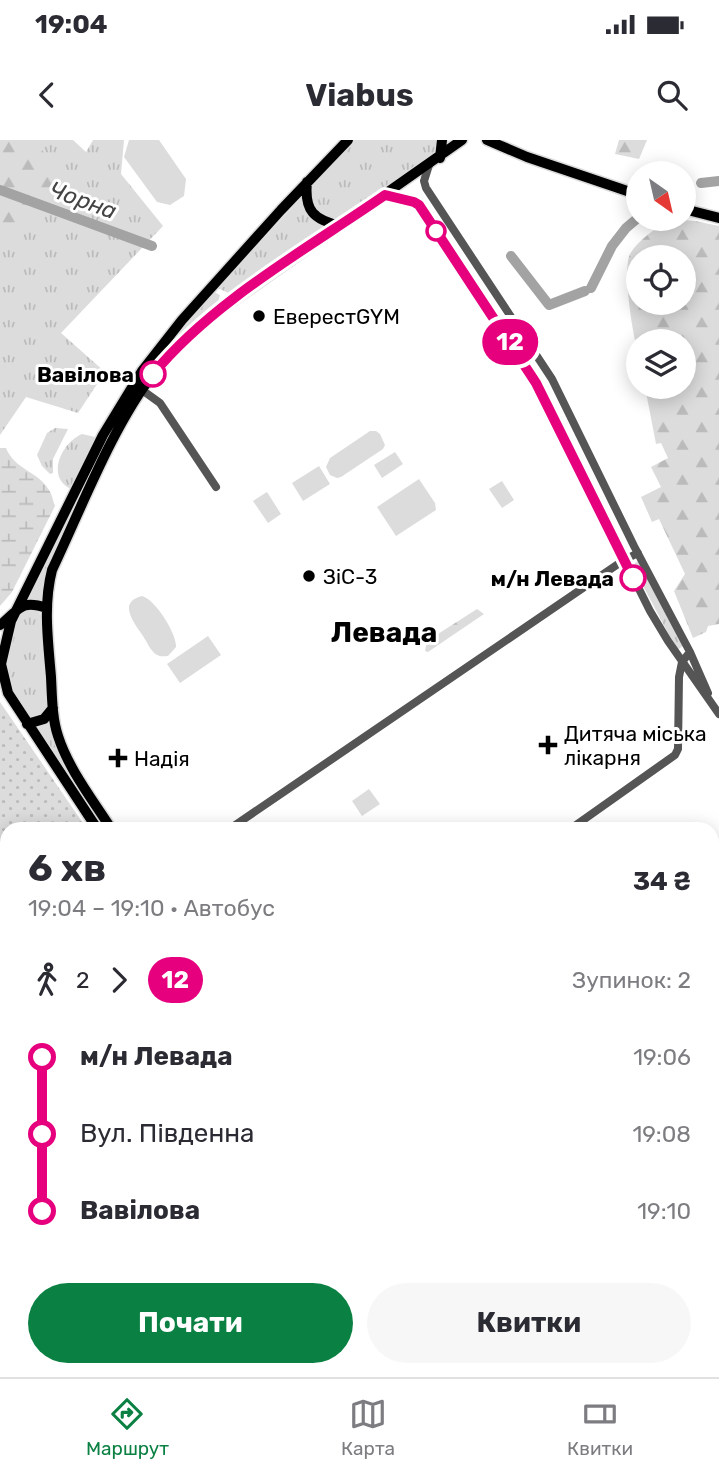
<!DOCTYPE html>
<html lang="uk">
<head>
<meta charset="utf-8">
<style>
	body { margin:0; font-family:Rubik,sans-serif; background:#f7f7f7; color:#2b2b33; height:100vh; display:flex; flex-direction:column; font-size:26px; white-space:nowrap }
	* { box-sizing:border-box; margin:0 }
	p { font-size:23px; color:#7c7c81 }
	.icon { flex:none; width:38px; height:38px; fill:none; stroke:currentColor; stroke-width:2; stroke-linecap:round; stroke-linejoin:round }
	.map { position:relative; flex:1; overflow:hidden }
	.details { position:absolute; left:0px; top:682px; width:719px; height:555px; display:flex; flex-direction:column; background:#fff; border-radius:21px 21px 0 0; box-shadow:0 4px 18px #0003 }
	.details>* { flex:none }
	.badge { padding:0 14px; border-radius:23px; font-size:24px; line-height:46px }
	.needle { width:46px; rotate:146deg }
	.tools { position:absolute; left:626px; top:21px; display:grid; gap:14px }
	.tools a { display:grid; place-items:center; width:70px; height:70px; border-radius:50%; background:#fff; box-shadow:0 4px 18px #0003; font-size:35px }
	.map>.badge { position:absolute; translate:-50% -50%; box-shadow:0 0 0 4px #fff }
	.legs { display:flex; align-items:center; gap:10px; height:77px; padding:0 28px; font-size:23px }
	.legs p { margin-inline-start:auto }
	.summary { display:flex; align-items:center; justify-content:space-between; height:119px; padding:0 28px }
	h1 { font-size:38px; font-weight:700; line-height:52px }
	.action { display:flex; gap:14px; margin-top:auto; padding:14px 28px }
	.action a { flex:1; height:80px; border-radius:42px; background:#0b8043; color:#fff; font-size:28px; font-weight:700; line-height:80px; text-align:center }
	.action a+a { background:#f7f7f7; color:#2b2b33 }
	ul { padding:0 28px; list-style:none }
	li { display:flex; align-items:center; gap:24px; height:77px; font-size:26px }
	li i { display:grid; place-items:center; width:10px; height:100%; margin:0 9px; background:currentColor }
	li i::after { content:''; width:18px; height:18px; margin:-9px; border:5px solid; border-radius:50%; background:#fff }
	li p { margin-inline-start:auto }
	li:first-child i { background:linear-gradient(#0000 50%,currentColor 0) }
	li:last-child i { background:linear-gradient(currentColor 50%,#0000 0) }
	.status { display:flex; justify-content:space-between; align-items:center; height:49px; padding:0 35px; background:#fff; direction:ltr }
	.status svg { height:19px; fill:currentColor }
	header { display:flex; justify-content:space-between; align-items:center; height:91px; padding:0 28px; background:#fff; font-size:32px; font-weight:700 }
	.tab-bar { display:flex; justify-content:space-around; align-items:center; height:98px; border-top:2px solid #e1e1e2; background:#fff; font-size:19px; color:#7c7c81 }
	.tab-bar a { display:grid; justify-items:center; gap:4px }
	.tab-bar .current { color:#0b8043 }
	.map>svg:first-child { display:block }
	.grass { fill:url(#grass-tufts) }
	.forest { fill:url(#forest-firs); fill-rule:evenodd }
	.wetland { fill:url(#wetland-marsh) }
	.park { fill:url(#park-dots) }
	.pitch { fill:#dcdcdc }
	.water { fill:#a3a3a3 }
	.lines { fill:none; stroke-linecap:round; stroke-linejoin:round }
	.river { stroke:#a3a3a3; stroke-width:10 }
	.major-casing { stroke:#dbdbdb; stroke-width:13 }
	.minor { stroke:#555; stroke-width:8 }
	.major { stroke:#000; stroke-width:10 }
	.line-1-casing { stroke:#fff; stroke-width:16 }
	.line-1 { stroke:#e6007e; stroke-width:10 }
	.stop-1-dot { fill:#fff; stroke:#e6007e; stroke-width:3.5 }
	.poi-dot { fill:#000; stroke:#fff; stroke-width:2.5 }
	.labels { text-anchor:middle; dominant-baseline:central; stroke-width:6; stroke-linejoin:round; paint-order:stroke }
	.poi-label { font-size:21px; fill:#000; stroke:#fff; text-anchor:start }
	.stop-label { font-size:21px; font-weight:bold; fill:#000; stroke:#fff; text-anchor:end }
	.water-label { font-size:23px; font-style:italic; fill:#444; stroke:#fff }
	.district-label { font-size:28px; font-weight:bold; fill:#000; stroke:#fff }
</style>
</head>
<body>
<div class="status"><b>19:04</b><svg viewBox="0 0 49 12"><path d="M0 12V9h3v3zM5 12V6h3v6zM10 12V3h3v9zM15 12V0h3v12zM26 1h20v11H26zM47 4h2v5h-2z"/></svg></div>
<header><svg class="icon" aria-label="back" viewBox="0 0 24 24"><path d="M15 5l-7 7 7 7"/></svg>Viabus<svg class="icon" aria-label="search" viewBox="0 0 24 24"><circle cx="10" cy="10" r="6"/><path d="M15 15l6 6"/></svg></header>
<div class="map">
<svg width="719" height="1237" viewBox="0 0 719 1237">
	<defs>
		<pattern id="grass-tufts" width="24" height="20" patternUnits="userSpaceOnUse" patternTransform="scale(1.75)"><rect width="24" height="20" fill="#dcdcdc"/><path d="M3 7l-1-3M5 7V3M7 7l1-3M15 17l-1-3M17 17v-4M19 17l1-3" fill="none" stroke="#bbb"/></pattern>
		<pattern id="forest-firs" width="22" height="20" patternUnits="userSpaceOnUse" patternTransform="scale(1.75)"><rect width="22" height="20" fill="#dcdcdc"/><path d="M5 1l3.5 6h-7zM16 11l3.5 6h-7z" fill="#bbb"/></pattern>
		<pattern id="wetland-marsh" width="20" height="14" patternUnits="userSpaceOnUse" patternTransform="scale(1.75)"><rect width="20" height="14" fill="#dcdcdc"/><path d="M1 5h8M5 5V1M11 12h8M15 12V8" fill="none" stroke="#bbb"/></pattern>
		<pattern id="park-dots" width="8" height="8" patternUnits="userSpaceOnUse" patternTransform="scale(1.75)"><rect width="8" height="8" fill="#dcdcdc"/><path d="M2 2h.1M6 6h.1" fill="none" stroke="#bbb" stroke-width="1.8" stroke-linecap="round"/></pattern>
	</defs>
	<rect width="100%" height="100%" fill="#fff"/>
	<path class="grass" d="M0,0H73L86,12L93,0H124L121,34L163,86L61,193L105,232L78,273L26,257L0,295Z
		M354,0H440L434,16L344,78C328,80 323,76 311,65L310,49L342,11Z
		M300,59L325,84V90L230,154L218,148Z
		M214,152L220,155L218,162L178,198L158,220L111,291L145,234Z
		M55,288L68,289L53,319V333L50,334L42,326L37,315L47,293Z
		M82,294L95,297V301L71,349C45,337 62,302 82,294Z
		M104,306L103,312L47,430L41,462L28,461Z
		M638,421L683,506L677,510L632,425Z
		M35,468L42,476L48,567L46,574L31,578C5,557 4,528 11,498C14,487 16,477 25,469Z
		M47,582L50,585L60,615L87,658L83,659L36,589Z"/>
	<path class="forest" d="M0,0L35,1L57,29L36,79L12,92L0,88Z
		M619,0H647L639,19L615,14Z
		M671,79L695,81L719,86V484L708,486L706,492L693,498L674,451L685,434L659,379L652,382L641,357L661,347L651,327L668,318L661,303L656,304L645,247H684V201H639V216C633,198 622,130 630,114C638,100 657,87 671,79ZM639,117H684V163H639Z
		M477,469L484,474L428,512L425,511L427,501Z"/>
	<path class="wetland" d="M0,308H6C15,330 38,331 49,350C52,354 53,361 55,366L12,452L0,466Z"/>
	<path class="park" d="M0,562L87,689L7,690V942L0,937Z
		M319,1230H451L455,1237H326Z"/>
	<path class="pitch" d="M129,0H159L186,39L184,56L170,65L157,62L124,17Z
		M370,291H376L380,294L385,305L383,309L341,337L337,338L330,335L326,327L330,318Z
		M395,312L403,324L382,338L374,325Z
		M319,326L330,344L303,361L292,343Z
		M419,339L435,363L436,370L396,396L377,367Z
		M502,341L514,360L502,368L489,349Z
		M267,352L281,374L268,383L253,361Z
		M142,456C155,459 177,494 176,507L168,516C164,516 161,517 157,515C151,512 147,502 143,496C134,483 117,462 142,456Z
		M208,496L221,515L180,543L167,524Z
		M369,649L380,664L362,676L352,661Z"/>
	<path class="water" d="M0,937L7,941V1075L0,1071Z
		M172,1230H315L320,1237H176Z"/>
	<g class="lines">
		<path class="river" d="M701,43L719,41
			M0,50L152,106
			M511,116L549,165L585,151
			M591,148L612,106L626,88L639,77"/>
		<defs>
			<path id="major" d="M487,0L527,17L639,55
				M440,18L442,0
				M307,42C304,71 314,80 341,86
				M684,69L719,78
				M0,485C20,470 19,459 47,468
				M27,584L44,579L53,568
				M98,690L8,553L1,524L11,481L103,295L142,231L182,180L281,70L348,0
				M112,690C93,660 69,630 58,596C52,578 52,557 51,537C48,501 43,465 52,430C81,369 113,285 154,233C170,212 188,195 207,179L462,0
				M462,1230L467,1237
				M477,1230L481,1237"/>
		</defs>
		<use href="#major" class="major-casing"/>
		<path class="minor" d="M429,25L424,41L426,48L552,239L634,406L690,512L708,553
			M385,55L414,62L419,65L536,243L650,471L668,501L719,574
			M142,250L160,263L216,347
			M228,690L624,420L638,413
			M569,690L675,615L678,609L679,537L682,522L690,512
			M712,768L719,763
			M712,1063L719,1062
			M712,1071L719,1070
			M0,1163L7,1157
			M0,1209L7,1218
			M17,1230L21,1237
			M140,1230L143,1237
			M92,1237L104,1230
			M592,1237L591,1232L595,1231"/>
		<use href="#major" class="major"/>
	</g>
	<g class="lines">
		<defs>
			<path id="line-1" d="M153,234C213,161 307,109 385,55L414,62L419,65L536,243L633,438"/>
		</defs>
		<use href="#line-1" class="line-1-casing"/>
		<use href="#line-1" class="line-1"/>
	</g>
	<g class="stop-1-dot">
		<circle cx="436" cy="91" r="9"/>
		<circle cx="153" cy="234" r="12"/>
		<circle cx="633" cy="438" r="12"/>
	</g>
	<g class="poi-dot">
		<circle cx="259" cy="176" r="7"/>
		<circle cx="309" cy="436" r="7"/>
		<path d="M544.5 594.5h7v7h7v7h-7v7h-7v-7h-7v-7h7z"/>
		<path d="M114.5 607.5h7v7h7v7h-7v7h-7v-7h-7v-7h7z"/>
	</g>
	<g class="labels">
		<g class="poi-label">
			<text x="273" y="176">ЕверестGYM</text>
			<text x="323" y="436">ЗіС-3</text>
			<text x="564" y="593">Дитяча міська<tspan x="564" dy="24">лікарня</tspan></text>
			<text x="134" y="618">Надія</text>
		</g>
		<g class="stop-label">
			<text x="134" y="234">Вавілова</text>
			<text x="614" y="438">м/н Левада</text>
		</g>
		<g class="water-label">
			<text transform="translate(83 60) rotate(20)">Чорна</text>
		</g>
		<g class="district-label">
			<text x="384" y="492">Левада</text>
		</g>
	</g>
</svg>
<div class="tools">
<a><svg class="needle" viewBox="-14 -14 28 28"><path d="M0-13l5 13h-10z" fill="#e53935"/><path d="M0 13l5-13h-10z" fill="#7c7c81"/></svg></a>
<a><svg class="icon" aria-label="locate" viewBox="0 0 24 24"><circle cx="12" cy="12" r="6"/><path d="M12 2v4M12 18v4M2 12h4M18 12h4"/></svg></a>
<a><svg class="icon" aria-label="layers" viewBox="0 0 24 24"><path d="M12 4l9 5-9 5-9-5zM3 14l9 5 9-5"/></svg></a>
</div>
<b class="badge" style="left:510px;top:202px;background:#e6007e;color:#fff">12</b>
<section class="details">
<div class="summary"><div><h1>6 хв</h1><p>19:04 – 19:10 · Автобус</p></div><b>34 ₴</b></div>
<div class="legs"><svg class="icon" aria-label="walk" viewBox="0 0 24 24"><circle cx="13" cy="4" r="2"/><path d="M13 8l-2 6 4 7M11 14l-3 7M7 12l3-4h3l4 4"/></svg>2<svg class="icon" aria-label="forward" viewBox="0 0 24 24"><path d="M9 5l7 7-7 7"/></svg><b class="badge" style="background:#e6007e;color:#fff">12</b><p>Зупинок: 2</p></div>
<ul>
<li><i style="color:#e6007e"></i><b>м/н Левада</b><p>19:06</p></li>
<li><i style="color:#e6007e"></i><span>Вул. Південна</span><p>19:08</p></li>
<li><i style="color:#e6007e"></i><b>Вавілова</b><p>19:10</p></li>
</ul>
<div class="action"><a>Почати</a><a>Квитки</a></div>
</section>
</div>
<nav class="tab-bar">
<a class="current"><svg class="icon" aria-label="directions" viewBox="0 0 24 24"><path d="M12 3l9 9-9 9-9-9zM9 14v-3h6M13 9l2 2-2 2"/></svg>Маршрут</a>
<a><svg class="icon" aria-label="map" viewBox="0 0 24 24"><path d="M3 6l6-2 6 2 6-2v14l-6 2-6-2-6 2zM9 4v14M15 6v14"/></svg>Карта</a>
<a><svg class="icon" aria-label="tickets" viewBox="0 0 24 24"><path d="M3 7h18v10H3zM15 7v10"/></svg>Квитки</a>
</nav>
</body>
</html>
